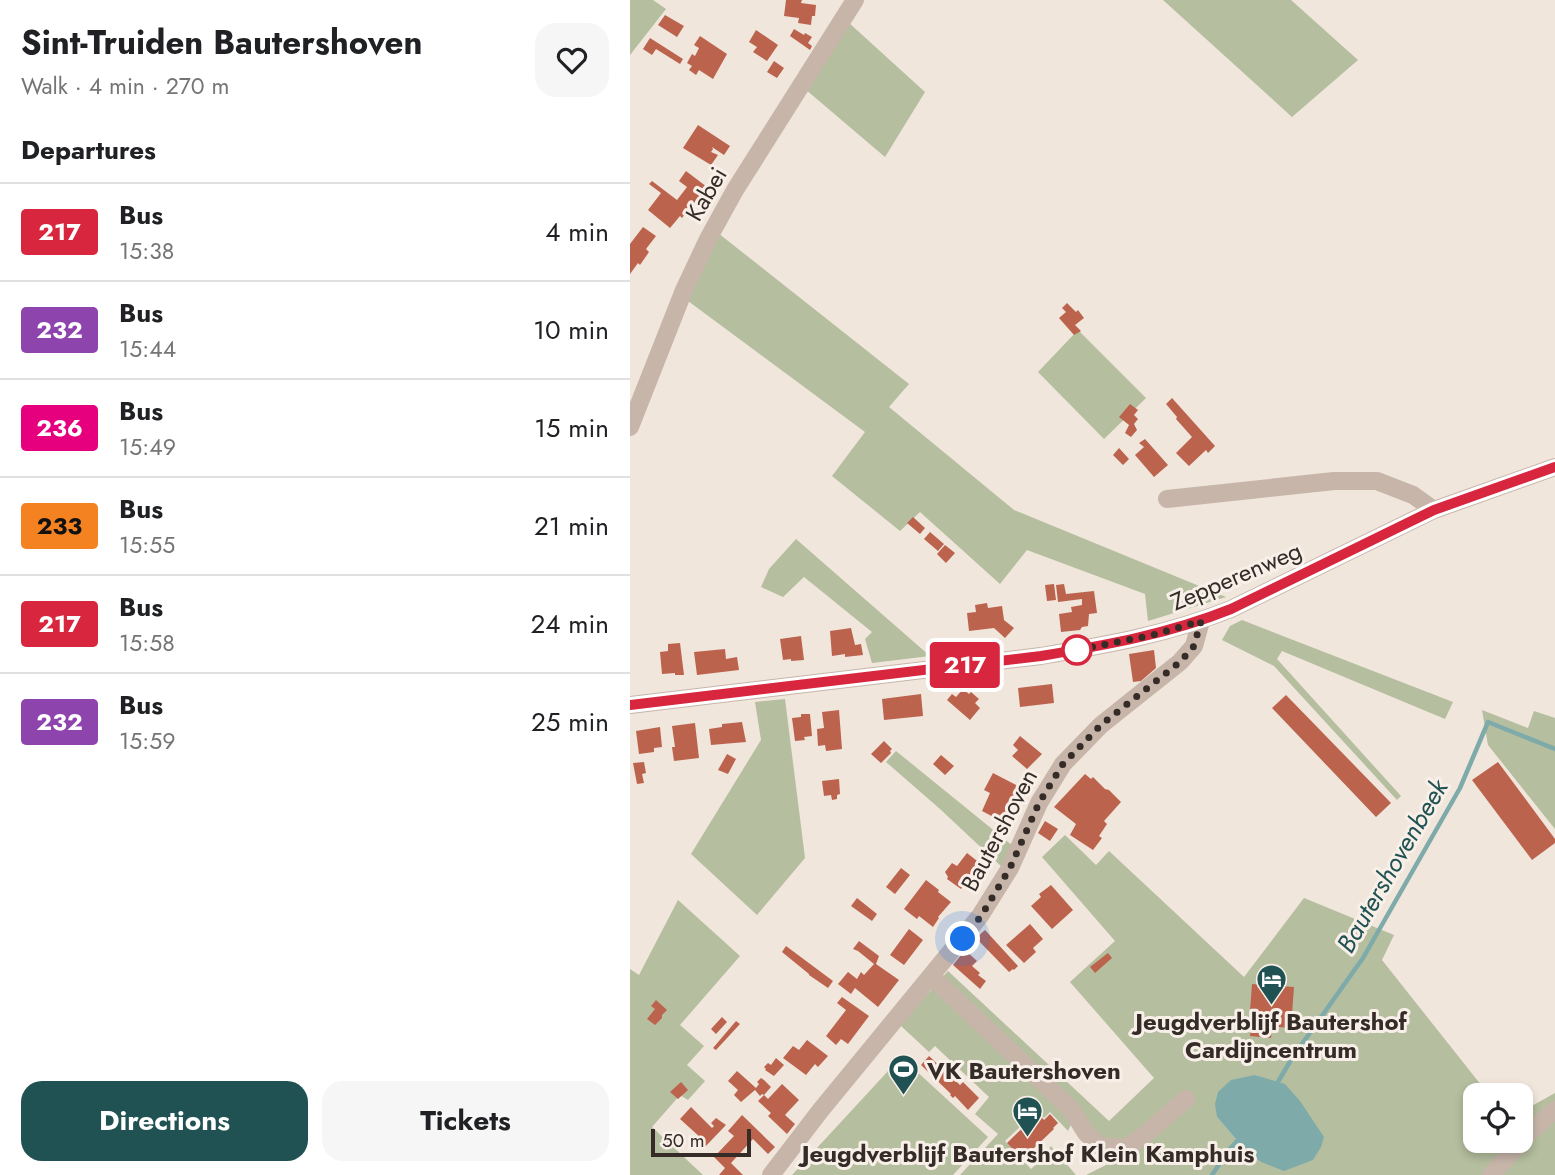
<!DOCTYPE html>
<html lang="en">
<head>
<meta charset="utf-8">
<style>
	body { margin:0; font-family:Jost,sans-serif; background:#f6f6f6; color:#202124; height:100vh; display:flex; flex-direction:column; font-size:26px; white-space:nowrap }
	* { box-sizing:border-box; margin:0 }
	p { font-size:23px; color:#757577 }
	.icon { flex:none; width:38px; height:38px; fill:none; stroke:currentColor; stroke-width:2; stroke-linecap:round; stroke-linejoin:round }
	.map { position:relative; flex:1; overflow:hidden }
	.sheet { display:flex; flex-direction:column; background:#fff; width:630px }
	.sheet>* { flex:none }
	.badge { padding:0 14px; border-radius:5px; font-size:24px; line-height:46px }
	.fabs { position:absolute; left:833px; top:1083px; display:grid; gap:14px }
	.fabs a { display:grid; place-items:center; width:70px; height:70px; border-radius:14px; background:#fff; box-shadow:0 4px 10px #0003; font-size:35px }
	.scale { position:absolute; left:21px; bottom:18px; width:100px; box-sizing:border-box; padding-left:7px; border:4px solid #352c28; border-top:0; font-size:19px; line-height:24px; white-space:nowrap; color:#352c28; -webkit-text-stroke:5px #f8f0e8; paint-order:stroke }
	.you { position:absolute; width:35px; height:35px; margin:-18px; border:5px solid #fff; border-radius:50%; background:#1a73e8; box-shadow:0 0 0 10px #1a73e833 }
	.map>.badge { position:absolute; translate:-50% -50%; box-shadow:0 0 0 4px #fff }
	h2 { padding:0 21px; font-size:26px; line-height:63px }
	.round { display:grid; place-items:center; flex:none; width:74px; height:74px; border-radius:21px; background:#f6f6f6 }
	.headline { display:flex; align-items:center; justify-content:space-between; height:119px; padding:0 21px }
	h1 { font-size:33px; font-weight:700; line-height:52px }
	.action { display:flex; gap:14px; margin-top:auto; padding:14px 21px }
	.action a { flex:1; height:80px; border-radius:21px; background:#215253; color:#fff; font-size:28px; font-weight:700; line-height:80px; text-align:center }
	.action a+a { background:#f6f6f6; color:#202124 }
	ul { padding:0; list-style:none }
	li { display:flex; align-items:center; gap:21px; height:98px; padding:0 21px; border-top:2px solid #e0e0e0 }
	li div { flex:1 }
	li b { display:block; font-size:26px }
	li em { font-style:normal }
	li .badge { min-width:77px; font-weight:700; text-align:center }
	main { display:flex; flex:1; min-height:0 }
	.map>svg:first-child { display:block }
	.green { fill:#b5be9e; fill-rule:evenodd }
	.water { fill:#7eabaa }
	.lines { fill:none; stroke-linecap:round; stroke-linejoin:round }
	.stream { stroke:#7eabaa; stroke-width:4.5 }
	.building { fill:#bc634e }
	.minor { stroke:#c7b5a9; stroke-width:18 }
	.line-casing { stroke:#fff; stroke-width:16 }
	.line { stroke:#d7263d; stroke-width:10 }
	.walk { stroke:#352c28; stroke-width:7; stroke-dasharray:0 12.6 }
	.stop-dot { fill:#fff; stroke:#d7263d; stroke-width:3.5 }
	.labels { text-anchor:middle; dominant-baseline:central; stroke-width:6; stroke-linejoin:round; paint-order:stroke }
	.street-label { font-size:24px; fill:#352c28; stroke:#f8f0e8 }
	.poi-label { font-size:24px; font-weight:bold; fill:#352c28; stroke:#f8f0e8 }
	.water-label { font-size:26px; font-style:italic; fill:#215253; stroke:#f8f0e8 }
</style>
</head>
<body>
<main>
<section class="sheet">
<div class="headline"><div><h1>Sint-Truiden Bautershoven</h1><p>Walk · 4 min · 270 m</p></div><a class="round"><svg class="icon" aria-label="heart" viewBox="0 0 24 24"><path d="M12 20l-8-8c-3-5 5-10 8-4 3-6 11-1 8 4z"/></svg></a></div>
<h2>Departures</h2>
<ul>
<li><span class="badge" style="background:#d7263d;color:#fff">217</span><div><b>Bus</b><p>15:38</p></div><em>4 min</em></li>
<li><span class="badge" style="background:#8e44ad;color:#fff">232</span><div><b>Bus</b><p>15:44</p></div><em>10 min</em></li>
<li><span class="badge" style="background:#e6007e;color:#fff">236</span><div><b>Bus</b><p>15:49</p></div><em>15 min</em></li>
<li><span class="badge" style="background:#f58220;color:#111">233</span><div><b>Bus</b><p>15:55</p></div><em>21 min</em></li>
<li><span class="badge" style="background:#d7263d;color:#fff">217</span><div><b>Bus</b><p>15:58</p></div><em>24 min</em></li>
<li><span class="badge" style="background:#8e44ad;color:#fff">232</span><div><b>Bus</b><p>15:59</p></div><em>25 min</em></li>
</ul>
<div class="action"><a>Directions</a><a>Tickets</a></div>
</section>
<div class="map">
<svg width="925" height="1175" viewBox="0 0 925 1175">
	<rect width="100%" height="100%" fill="#f0e6dc"/>
	<path class="green" d="M0,0H23L36,9L0,55Z
		M533,0H661L728,60L662,117Z
		M218,22L295,92L255,157L175,89Z
		M88,233L279,384L259,407L384,510L596,597L518,621L515,594L397,550L370,584L290,512L270,531L202,476L235,432L58,301Z
		M448,330L516,398L474,439L408,372Z
		M166,539L300,656L242,663L235,639L242,632L174,577L153,597L131,587L139,569Z
		M612,620L823,702L815,719L652,651L647,659L771,796L767,800L644,666L592,640L600,626Z
		M155,699L175,858L127,915L61,854L131,740L125,702Z
		M852,710L898,728L904,711L925,718V829L858,745Z
		M266,751L383,846L373,868L310,809L256,762Z
		M435,835L466,865L479,851L614,977L674,898L764,935L752,960L859,1095L845,1096V1141H891V1112L925,1093V1175H456L488,1159V1147L443,1120L438,1131L420,1112L414,1118L406,1112L375,1141L401,1169L413,1158L421,1146L446,1175H330L368,1134L345,1114L359,1097L305,1046L299,1052L270,1025L318,971L479,1121L524,1078L440,982L485,941L412,857ZM625,1075L640,1080L610,1144L587,1117Z
		M48,900L110,956L50,1025L74,1046L57,1065L75,1081L58,1100L50,1095L22,1127L73,1175H0V969L9,975Z
		M271,1057L358,1137L323,1175H162Z"/>
	<path class="water" d="M625,1075L655,1084L670,1101L694,1137L691,1147L683,1160L654,1171L631,1162L610,1144L587,1117L585,1104L588,1092L601,1080Z"/>
	<g class="lines">
		<path class="stream" d="M648,1082L662,1058L733,958L830,788L858,722L925,749
			M582,1175L598,1151L607,1141"/>
	</g>
	<path class="building" d="M156,0H172L171,3L186,5L185,16H182L181,25L168,23L169,18L154,16Z
		M35,15L54,26L47,37L28,25Z
		M164,29L174,35L175,33L182,37L178,43L182,46L180,50L160,36Z
		M126,30L148,45L137,61L123,52L127,47L119,42Z
		M70,36L97,54L83,79L69,70L66,75L59,70L62,66L57,63L62,54L65,56L69,48L64,45Z
		M20,38L53,59L50,64L26,49L22,55L13,49Z
		M144,61L154,68L147,78L137,72Z
		M68,125L100,146L94,155L82,147L83,149L81,152L88,155L81,165L53,148Z
		M56,171L77,187L52,218L50,216L40,228L18,210L31,193L19,184L22,181L47,200L57,187L49,181Z
		M13,227L26,236L16,249L19,252L10,265L8,263L0,274V244Z
		M437,303L446,312L448,310L454,318L445,325L451,331L444,335L429,318L436,312L432,308Z
		M542,398L585,446L578,453L576,450L559,466L546,453L562,437L546,419L547,417L536,404Z
		M500,404L508,410L504,415L508,419L504,424L507,430L501,437L495,433L499,425L489,417Z
		M515,439L538,465L524,477L505,455L514,447L509,443Z
		M489,448L499,459L493,465L483,455Z
		M283,517L295,528L290,534L277,523Z
		M300,532L314,544L308,551L294,539Z
		M315,545L325,553L316,563L307,554Z
		M424,584L426,600L417,601L415,585Z
		M434,584L436,594L464,591L467,613L459,614L458,626L452,627L450,630L431,632L429,614L442,612L441,607L452,605V599L428,602L426,585Z
		M357,603L358,608L372,606L374,620L384,628L375,638L364,628L339,631L337,613L346,612L345,605Z
		M221,628L225,645L231,644L233,655L215,657V654L202,656L200,631Z
		M171,636L174,660L161,661V659L153,660L150,639Z
		M50,643L54,675H45V673L32,674L30,652L38,651V644Z
		M95,649L96,659L107,657L109,670L67,675L64,652Z
		M524,650L526,668L511,681L503,682L499,654Z
		M422,684L424,703L390,707L388,688Z
		M333,689L339,694L341,692L349,699L345,703L350,708L340,720L317,700L322,694L326,697Z
		M291,694L293,716L254,720L252,699Z
		M656,695L761,803L746,817L642,708Z
		M209,710L212,749L196,751L195,745L188,746L187,729L194,728L192,712Z
		M171,714H180L182,736L174,737L175,740L165,741L162,718L171,717Z
		M112,722L116,742L81,745L79,729L92,727V724Z
		M65,723L69,758L44,761L42,747H45L42,726Z
		M30,727L32,747L24,748V752L9,754L6,731Z
		M390,736L412,754L397,769L382,756L388,750L383,745Z
		M254,741L262,749L260,751L261,753L251,763L241,754Z
		M97,754L106,759L98,774L88,770Z
		M311,755L324,766L315,775L303,764Z
		M14,762L16,773L12,774L14,783L7,784L3,763Z
		M868,762L925,839V843L902,860L842,780Z
		M363,773L388,786L371,821L352,811L360,793L354,790Z
		M455,774L461,779L463,777L475,789L479,790L491,802L474,821L477,824L469,836L472,838L463,850L440,835L446,824L424,807Z
		M209,779L210,794L207,795V799L202,800L201,795L194,796L192,781Z
		M415,821L428,829L420,841L408,833Z
		M337,853L351,864L331,889L317,879L318,877L315,872L322,863L327,866Z
		M271,868L280,875L265,894L256,887Z
		M296,880L309,890L308,892L321,902L308,917L309,918L303,927L289,916L287,919L274,909Z
		M421,885L443,910L422,929L401,906L411,897L409,894Z
		M227,898L247,914L242,921L221,906Z
		M400,924L413,939L403,948L406,952L394,963L376,945Z
		M279,929L293,940L274,965L260,955Z
		M355,930L388,966L384,970L383,969L379,972L346,938Z
		M229,941L249,956L246,964L269,980L248,1007L225,988L221,994L208,984L218,972L227,979L231,972L234,975L244,964L228,951L223,949Z
		M156,946L203,981L198,988L179,975V974L152,952Z
		M335,950L347,961L342,966L350,973L348,975L356,981L350,989L323,965Z
		M478,953L482,958L465,973L460,967Z
		M622,984L664,987L661,1028L648,1027V1031H642L641,1038L620,1036L621,1025H619Z
		M212,997L239,1016L218,1044L211,1039L206,1045L196,1036L216,1010L207,1003Z
		M26,1000L37,1010L32,1015V1018L25,1025L17,1019L25,1009L21,1006Z
		M92,1017L97,1022L86,1034L81,1029Z
		M106,1021L110,1024L86,1050L83,1048Z
		M177,1040L198,1056L188,1067L185,1064L176,1075L153,1058L163,1046L169,1050Z
		M299,1056L330,1085L333,1082L349,1098L338,1110L325,1096L323,1098L320,1095L321,1094L291,1065Z
		M146,1058L154,1065L144,1076L135,1070L136,1069L134,1067L138,1063L141,1065Z
		M107,1071L126,1088L129,1084L127,1082L131,1078L134,1080L141,1087L134,1095L138,1099L152,1084L169,1100L155,1115L165,1124L157,1134L138,1116L141,1113L128,1101L134,1095L132,1094L130,1096L125,1090L111,1102L104,1095L108,1090L98,1081Z
		M51,1082L58,1090L48,1099L40,1092Z
		M61,1107L82,1128L84,1126L81,1123L86,1118L96,1125L73,1149L66,1143L71,1138L50,1119Z
		M408,1113L414,1120L420,1114L428,1123L423,1128L424,1129L402,1150L400,1148L390,1157L377,1143Z
		M112,1115L145,1147L138,1154L123,1139L101,1163L113,1175H89L95,1168L84,1157L104,1136L98,1131Z"/>
	<g class="lines">
		<path class="minor" d="M0,427L54,290L78,239L105,190L225,0
			M537,499L704,481H747L783,495L804,510
			M0,705L411,656C476,645 539,634 601,609L804,510L925,467
			M301,976L441,1109L456,1133L470,1146L495,1148L511,1138L556,1099
			M141,1175L190,1111L350,916L380,868L409,803L433,764L471,725L550,662L564,646L571,621
			M861,1175L900,1132L925,1110"/>
	</g>
	<g class="lines">
		<defs>
			<path id="line" d="M0,705L411,656C476,645 539,634 601,609L804,510L925,467"/>
		</defs>
		<use href="#line" class="line-casing"/>
		<use href="#line" class="line"/>
		<path class="walk" d="M333,939L351,916L371,883L380,868L409,803L433,764L471,725L550,662L564,646L571,621L523,635L447,650"/>
	</g>
	<defs>
		<symbol id="hotel-pin" viewBox="-11 -11 22 30"><path d="M0 17L-7.5 6A9.5 9.5 0 1 1 7.5 6Z" fill="#215253" stroke="#f8f0e8"/><path d="M-6-4.5h1.5V1H6V5H4.5V3h-9V5H-6ZM-4 0a1.8 1.8 0 1 1 3.6 0ZM.5 0V-2.5h3Q6-2.5 6 0Z" fill="#fff"/></symbol>
		<symbol id="stadium-pin" viewBox="-11 -11 22 30"><path d="M0 17L-7.5 6A9.5 9.5 0 1 1 7.5 6Z" fill="#215253" stroke="#f8f0e8"/><path d="M0-5a6.5 5 0 1 0 0 10a6.5 5 0 1 0 0-10ZM-3.5-1.8h7v3.6h-7Z" fill="#fff"/></symbol>
	</defs>
	<g fill-rule="evenodd">
		<use href="#hotel-pin" x="624" y="962" width="35" height="47"/>
		<use href="#stadium-pin" x="256" y="1052" width="35" height="47"/>
		<use href="#hotel-pin" x="380" y="1094" width="35" height="47"/>
	</g>
	<circle class="stop-dot" cx="447" cy="650" r="14"/>
	<g class="labels">
		<g class="street-label">
			<text transform="translate(76 194) rotate(-60)">Kabei</text>
			<text transform="translate(606 576) rotate(-23)">Zepperenweg</text>
			<text transform="translate(369 830) rotate(-62)">Bautershoven</text>
		</g>
		<g class="poi-label">
			<text x="641" y="1021">Jeugdverblijf Bautershof<tspan x="641" dy="28">Cardijncentrum</tspan></text>
			<text x="297" y="1070" text-anchor="start">VK Bautershoven</text>
			<text x="398" y="1153">Jeugdverblijf Bautershof Klein Kamphuis</text>
		</g>
		<g class="water-label">
			<text transform="translate(762 866) rotate(-60)">Bautershovenbeek</text>
		</g>
	</g>
</svg>
<div class="fabs">
<a><svg class="icon" aria-label="locate" viewBox="0 0 24 24"><circle cx="12" cy="12" r="6"/><path d="M12 2v4M12 18v4M2 12h4M18 12h4"/></svg></a>
</div>
<div class="scale">50 m</div>
<div class="you" style="left:333px;top:939px"></div>
<b class="badge" style="left:335px;top:665px;background:#d7263d;color:#fff">217</b>
</div>
</main>
</body>
</html>
